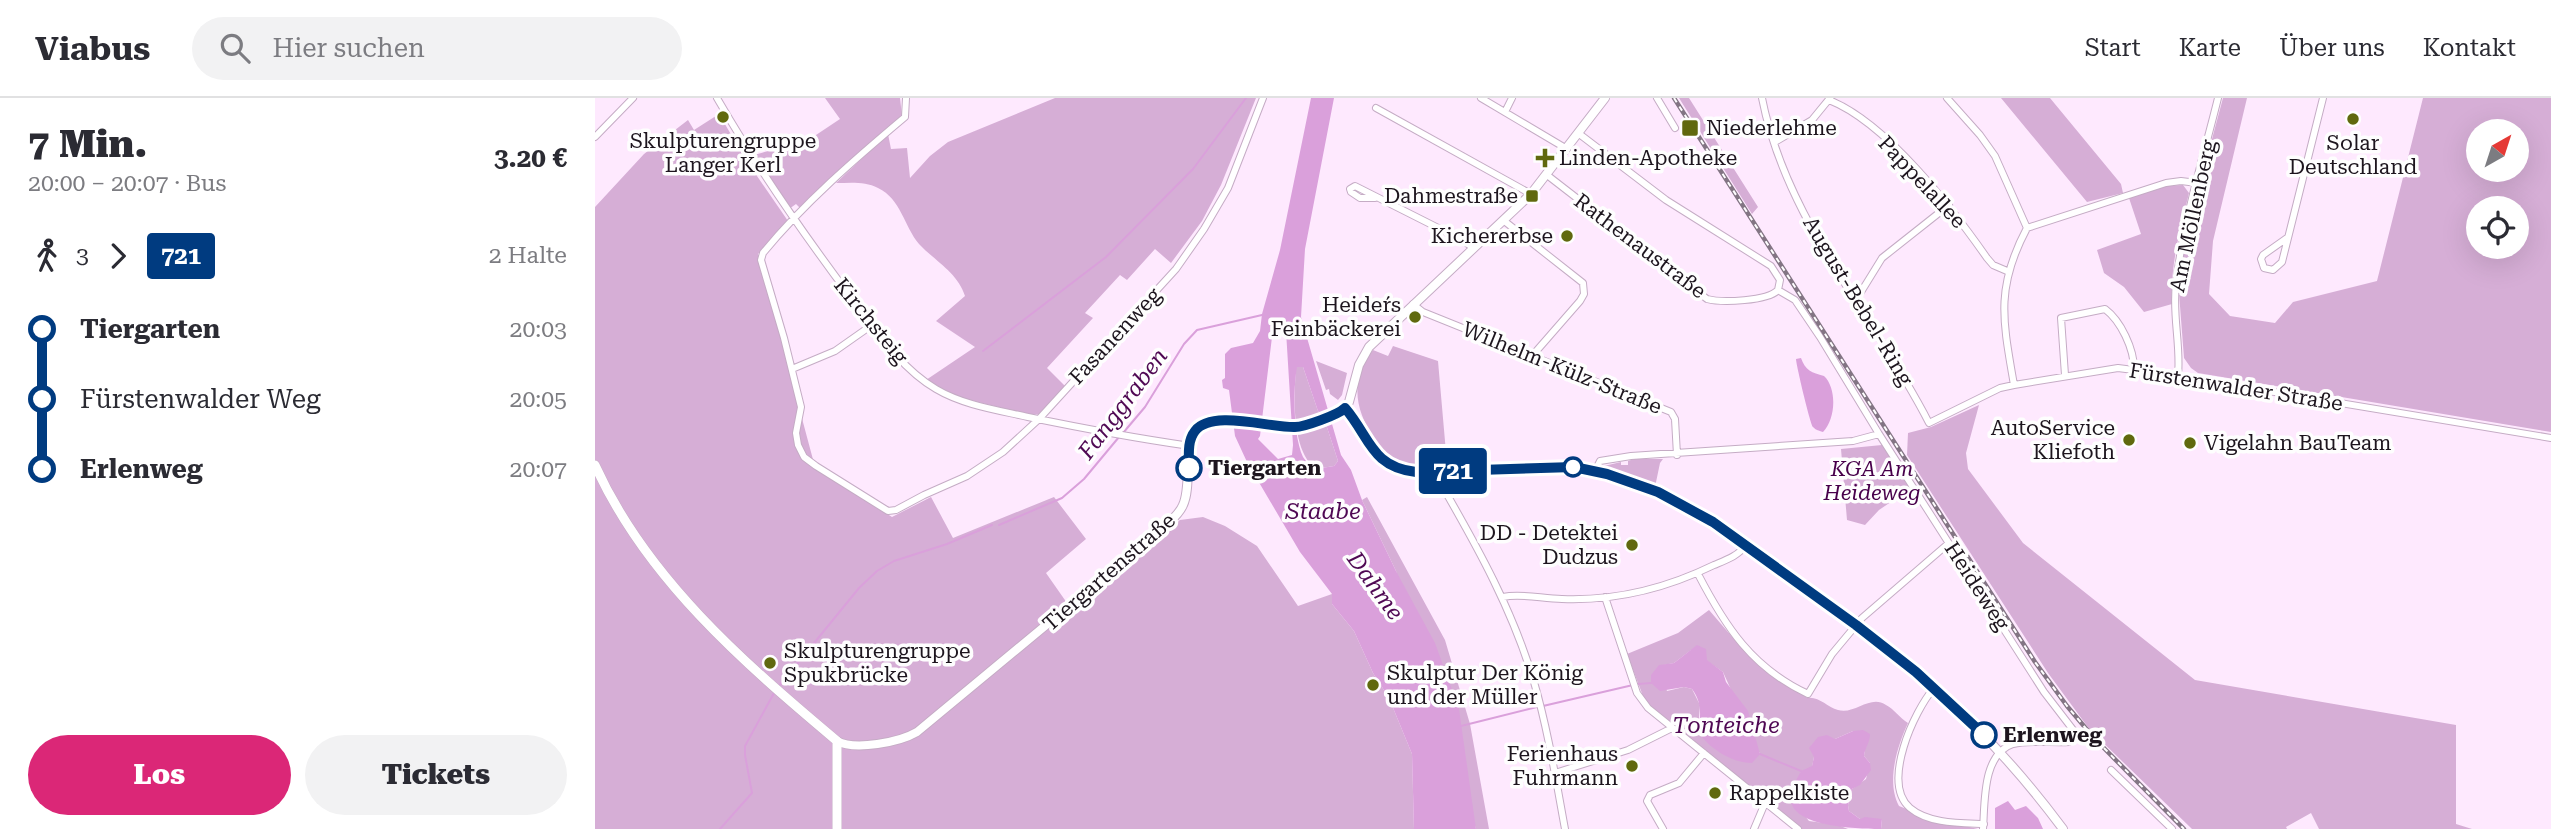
<!DOCTYPE html>
<html lang="de">
<head>
<meta charset="utf-8">
<style>
	body { margin:0; font-family:"Roboto Serif",serif; background:#f2f2f3; color:#2b2b33; height:100vh; display:flex; flex-direction:column; font-size:26px; white-space:nowrap }
	* { box-sizing:border-box; margin:0 }
	p { font-size:23px; color:#7c7c81 }
	.icon { flex:none; width:38px; height:38px; fill:none; stroke:currentColor; stroke-width:2; stroke-linecap:round; stroke-linejoin:round }
	.map { position:relative; flex:1; overflow:hidden }
	.drawer { display:flex; flex-direction:column; background:#fff; width:595px }
	.drawer>* { flex:none }
	.badge { padding:0 14px; border-radius:5px; font-size:24px; line-height:46px }
	.needle { width:46px; rotate:39deg }
	.fabs { position:absolute; left:1871px; top:21px; display:grid; gap:14px }
	.fabs a { display:grid; place-items:center; width:63px; height:63px; border-radius:50%; background:#fff; box-shadow:0 7px 28px #0002; font-size:35px }
	.map>.badge { position:absolute; translate:-50% -50%; box-shadow:0 0 0 4px #fff }
	.legs { display:flex; align-items:center; gap:10px; height:77px; padding:0 28px; font-size:23px }
	.legs p { margin-inline-start:auto }
	.summary { display:flex; align-items:center; justify-content:space-between; height:119px; padding:0 28px }
	h1 { font-size:38px; font-weight:800; line-height:52px }
	.action { display:flex; gap:14px; margin-top:auto; padding:14px 28px }
	.action a { flex:1; height:80px; border-radius:42px; background:#db2777; color:#fff; font-size:28px; font-weight:800; line-height:80px; text-align:center }
	.action a+a { background:#f2f2f3; color:#2b2b33 }
	ul { padding:0 28px; list-style:none }
	li { display:flex; align-items:center; gap:24px; height:70px; font-size:26px }
	li i { display:grid; place-items:center; width:10px; height:100%; margin:0 9px; background:currentColor }
	li i::after { content:''; width:18px; height:18px; margin:-9px; border:5px solid; border-radius:50%; background:#fff }
	li p { margin-inline-start:auto }
	li:first-child i { background:linear-gradient(#0000 50%,currentColor 0) }
	li:last-child i { background:linear-gradient(currentColor 50%,#0000 0) }
	header { display:flex; align-items:center; gap:42px; box-sizing:border-box; height:98px; padding:0 35px; background:#fff; border-bottom:2px solid #e1e1e2 }
	header strong { font-size:33px }
	nav { display:flex; gap:38px; margin-inline-start:auto; font-size:24px }
	.search { width:490px; height:63px; background:#f2f2f3; display:flex; align-items:center; gap:18px; box-sizing:border-box; padding:0 24px; border-radius:38px; color:#7c7c81; font-size:26px }
	main { display:flex; flex:1; min-height:0 }
	.map>svg:first-child { display:block }
	.green { fill:#d6aed6; fill-rule:evenodd }
	.water { fill:#daa0db; fill-rule:evenodd }
	.lines { fill:none; stroke-linecap:round; stroke-linejoin:round }
	.stream { stroke:#daa0db; stroke-width:2 }
	.minor-casing { stroke:#c5acc5; stroke-width:8 }
	.tertiary-casing { stroke:#c5acc5; stroke-width:10 }
	.secondary-casing { stroke:#c5acc5; stroke-width:10 }
	.minor { stroke:#fff; stroke-width:6 }
	.tertiary { stroke:#fff; stroke-width:8 }
	.secondary { stroke:#fff; stroke-width:9 }
	.rail-casing { stroke:#837584; stroke-width:4.5 }
	.rail { stroke:#fefefe; stroke-width:2; stroke-dasharray:5; stroke-linecap:butt }
	.line-1-casing { stroke:#fff; stroke-width:16 }
	.line-1 { stroke:#003b80; stroke-width:10 }
	.poi-dot { fill:#60690e; stroke:#fefefe; stroke-width:2.5 }
	.stop-1-dot { fill:#fff; stroke:#003b80; stroke-width:3.5 }
	.labels { text-anchor:middle; dominant-baseline:central; stroke-width:7; stroke-linejoin:round; paint-order:stroke }
	.poi-label { font-size:21px; fill:#1d151e; stroke:#fefefe; text-anchor:start }
	.street-label { font-size:21px; fill:#1d151e; stroke:#fefefe }
	.stop-label { font-size:21px; font-weight:bold; fill:#1d151e; stroke:#fefefe; text-anchor:start }
	.park-label { font-size:21px; font-style:italic; fill:#48004b; stroke:#fefefe }
	.water-label { font-size:23px; font-style:italic; fill:#4f0853; stroke:#fefefe }
</style>
</head>
<body>
<header>
<strong>Viabus</strong>
<div class="search"><svg class="icon" aria-label="search" viewBox="0 0 24 24"><circle cx="10" cy="10" r="6"/><path d="M15 15l6 6"/></svg>Hier suchen</div>
<nav><a>Start</a><a>Karte</a><a>Über uns</a><a>Kontakt</a></nav>
</header>
<main>
<section class="drawer">
<div class="summary"><div><h1>7 Min.</h1><p>20:00 – 20:07 · Bus</p></div><b>3.20 €</b></div>
<div class="legs"><svg class="icon" aria-label="walk" viewBox="0 0 24 24"><circle cx="13" cy="4" r="2"/><path d="M13 8l-2 6 4 7M11 14l-3 7M7 12l3-4h3l4 4"/></svg>3<svg class="icon" aria-label="forward" viewBox="0 0 24 24"><path d="M9 5l7 7-7 7"/></svg><b class="badge" style="background:#003b80;color:#fff">721</b><p>2 Halte</p></div>
<ul>
<li><i style="color:#003b80"></i><b>Tiergarten</b><p>20:03</p></li>
<li><i style="color:#003b80"></i><span>Fürstenwalder Weg</span><p>20:05</p></li>
<li><i style="color:#003b80"></i><b>Erlenweg</b><p>20:07</p></li>
</ul>
<div class="action"><a>Los</a><a>Tickets</a></div>
</section>
<div class="map">
<svg width="1956" height="731" viewBox="0 0 1956 731">
	<rect width="100%" height="100%" fill="#fee9fe"/>
	<path class="green" d="M230,0H305L307,18L205,110L201,106L194,111L159,57L215,41L245,21Z
		M460,0H661L626,87L607,123L576,165L560,151L532,182L525,177L490,215L498,220L452,270L470,288L444,316L437,317L366,300L331,282L380,249L341,223L370,198C363,175 340,163 324,146C309,128 306,101 283,90C270,83 255,85 241,85L293,36L296,51L312,50L315,80L335,58L353,44Z
		M1084,0H1094L1163,109L1157,116Z
		M1406,0H1455L1526,86L1528,95L1492,104Z
		M1628,0H1652L1618,143L1614,196L1635,218L1680,225L1698,204L1782,183L1828,0H1956V334L1603,275L1596,270L1589,260L1583,182L1586,157ZM1883,33H1922V72H1883ZM1883,110H1922V149H1883Z
		M124,16L151,62L193,123L163,156L220,369L297,419L336,399L358,440L459,399L491,441L451,475L479,515L585,422L608,419L630,428L662,448L703,508L737,496V506L759,533L778,575L794,600L817,656L819,731H0V109L49,56L93,22L99,32Z
		M1588,87L1594,95C1585,132 1575,168 1577,206L1549,214L1529,189L1509,175L1502,152L1546,136L1534,100L1569,88Z
		M798,248L843,263L852,366C837,367 818,370 803,364C793,360 786,351 780,342C760,312 754,282 778,252L793,258Z
		M721,263L752,275L747,297L743,302L735,296L734,291L731,292Z
		M701,269H708L723,313L728,317L743,363L739,368L720,371C696,350 699,300 701,269Z
		M1384,307L1371,355L1373,371L1428,445L1600,582L1861,627V726L1877,731H1724L1716,715L1691,729L1692,731H1597L1495,632L1453,575L1312,357L1313,335L1336,329Z
		M1287,347L1315,391L1284,412L1270,427L1252,422L1246,351Z
		M1039,361H1068L1065,365L1060,389L1011,372L1009,368L1026,364V367H1033V363Z
		M772,399L850,542L875,626L894,731H881L801,473L767,402Z
		M1114,512L1151,555L1212,600C1224,598 1232,609 1243,612C1260,617 1275,596 1291,607C1299,611 1305,620 1313,625C1302,649 1291,684 1304,708L1334,720L1383,731H1286L1287,721H1265L1254,713L1253,707L1257,691L1271,681L1275,665L1269,658L1270,650L1258,633L1240,641L1219,659L1217,669L1206,674L1195,699L1214,723L1243,727L1253,731H1207L1056,609L1048,598L1032,556L1083,535ZM1096,552L1128,574L1165,656C1131,655 1126,661 1103,633L1105,607L1097,591L1089,589L1072,593L1064,568L1079,565Z"/>
	<path class="water" d="M716,0H739L710,151L706,219L746,357L756,372L767,402L801,473L840,545L864,611L881,731H819L817,656L794,600L778,575L759,533L737,506V496L705,454L652,364L640,338L634,292L628,290L627,282L630,280V256L636,250L658,245L665,233L667,216L685,152ZM687,230L691,233L698,347L697,357L683,361L663,341L665,338L677,239L683,231ZM702,269H708L723,313L728,317L743,363L739,368L720,371C716,367 711,364 708,359C698,338 698,291 702,269Z
		M1206,260C1210,272 1217,275 1229,278C1242,290 1241,321 1228,334C1223,332 1222,333 1218,329C1215,325 1201,266 1201,261Z
		M1102,547L1111,551L1112,562L1128,574L1131,584L1153,613L1165,656L1157,665C1137,665 1113,650 1103,633C1106,618 1107,604 1097,591L1089,589L1065,593L1056,585V577L1064,567L1079,565Z
		M1268,632L1275,636C1275,645 1270,649 1269,658L1275,665L1276,672L1265,687L1257,691L1253,707L1254,713L1265,721L1270,719L1287,721L1286,731C1267,731 1193,730 1196,699C1196,690 1202,681 1206,673L1217,668L1219,659L1214,650L1223,639L1232,637L1240,641L1258,633Z
		M1413,703L1420,712L1431,708L1443,720L1448,731H1400V710Z"/>
	<g class="lines">
		<path class="stream" d="M388,253L511,159L598,71L651,0
			M528,335L550,309L589,246L602,232L667,217
			M404,427L467,400L489,381L524,339
			M1043,586L1056,585
			M184,588L264,490L282,473L299,463L352,446L397,427
			M948,608L1038,587
			M866,628L942,609
			M1165,656L1206,673
			M125,731L157,695L150,657V648L179,595"/>
		<defs>
			<path id="minor" d="M122,0C162,69 207,134 255,198C280,231 305,270 341,291C368,307 402,312 433,319C486,330 540,340 595,348
				M311,0L310,19C260,61 209,105 168,155L166,162L189,240L206,309L201,335L203,347L209,359L221,368L293,413L301,412L329,397L372,378L408,354L444,321L581,171L609,131L633,90L668,0
				M886,0L972,51
				M1062,0L1080,30
				M1167,0C1191,123 1279,217 1334,325L1405,290L1419,287L1523,270L1577,277L1956,340
				M1352,0L1385,37L1400,58L1432,130
				M1234,2C1292,25 1357,110 1392,160L1398,167L1412,173
				M781,10L936,96
				M910,14L917,0
				M0,39L38,0
				M1180,44L1217,22L1235,0
				M952,77L1112,201C1127,205 1173,203 1183,192L1185,182L1176,168L1071,102L983,35
				M780,100H765L756,94L755,91L760,88L869,143L878,150
				M908,122L988,185L989,196L985,203L937,258
				M1692,140L1668,157L1666,161L1669,170L1678,172L1687,164L1728,0
				M1183,192L1200,202L1225,239L1284,336L1449,594L1479,633L1478,640L1474,644C1457,645 1435,642 1418,646C1387,656 1390,705 1388,731
				M1258,202L1266,194L1287,160L1354,107
				M818,206L828,214L1076,314L1080,321L1082,357
				M197,271L240,253L277,227
				M1470,277L1466,220L1510,211C1526,223 1539,251 1539,271
				M1583,278C1586,247 1577,217 1581,186C1588,123 1608,61 1623,0
				M1419,287C1408,223 1400,190 1432,130L1571,85L1586,83L1602,85
				M1000,373L1005,363L1036,358L1258,343L1284,336
				M842,374L846,386C883,450 918,513 939,584C953,632 961,682 970,731
				M1103,476C1130,528 1157,570 1213,596L1237,556L1267,520L1354,445
				M908,499C927,495 948,501 967,501C1020,503 1072,490 1119,467C1131,462 1143,458 1151,447
				M1010,499L1042,595L1053,610L1203,731
				M1339,590C1319,613 1286,685 1315,710C1334,726 1366,725 1389,726
				M1516,672L1577,731
				M960,675L1033,652L1077,630
				M1068,731L1052,703L1055,697L1084,685L1109,655
				M1159,731L1170,705"/>
			<path id="tertiary" d="M750,311C775,339 776,370 821,374C874,373 949,361 1000,373C1080,391 1141,441 1206,488C1244,516 1284,542 1320,573C1376,620 1425,673 1468,731
				M750,311L754,304L764,267L774,249L936,96L1010,0
				M242,643C260,653 305,644 322,634L567,431C575,423 584,417 588,407C598,386 586,343 604,329C625,312 674,330 700,329C709,329 717,324 725,321C734,317 743,317 750,311"/>
			<path id="secondary" d="M0,367C51,480 148,564 242,643V731"/>
		</defs>
		<use href="#minor" class="minor-casing"/>
		<use href="#tertiary" class="tertiary-casing"/>
		<use href="#secondary" class="secondary-casing"/>
		<use href="#minor" class="minor"/>
		<use href="#tertiary" class="tertiary"/>
		<use href="#secondary" class="secondary"/>
		<defs>
			<path id="rail" d="M1079,0L1440,564L1472,608L1499,640L1589,731"/>
		</defs>
		<use href="#rail" class="rail-casing"/>
		<use href="#rail" class="rail"/>
	</g>
	<g class="lines">
		<defs>
			<path id="line-1" d="M594,370C594,358 592,343 600,333C617,311 675,330 700,329C709,329 743,317 750,310C775,339 776,369 821,374L979,369L1012,376L1063,394L1118,424L1261,527L1321,574L1389,637"/>
		</defs>
		<use href="#line-1" class="line-1-casing"/>
		<use href="#line-1" class="line-1"/>
	</g>
	<g class="poi-dot">
		<circle cx="128" cy="19" r="7"/>
		<circle cx="1758" cy="21" r="7"/>
		<rect x="1086" y="21" width="18" height="18" rx="3.5"/>
		<path d="M946.5 49.5h7v7h7v7h-7v7h-7v-7h-7v-7h7z"/>
		<rect x="930" y="91" width="14" height="14" rx="3.5"/>
		<circle cx="972" cy="138" r="7"/>
		<circle cx="820" cy="219" r="7"/>
		<circle cx="1534" cy="342" r="7"/>
		<circle cx="1595" cy="345" r="7"/>
		<circle cx="1037" cy="447" r="7"/>
		<circle cx="175" cy="565" r="7"/>
		<circle cx="778" cy="587" r="7"/>
		<circle cx="1037" cy="668" r="7"/>
		<circle cx="1120" cy="695" r="7"/>
	</g>
	<g class="stop-1-dot">
		<circle cx="978" cy="369" r="9"/>
		<circle cx="594" cy="370" r="12"/>
		<circle cx="1389" cy="637" r="12"/>
	</g>
	<g class="labels">
		<g class="poi-label">
			<text x="1111" y="30">Niederlehme</text>
			<text x="128" y="43" text-anchor="middle">Skulpturengruppe<tspan x="128" dy="24">Langer Kerl</tspan></text>
			<text x="1758" y="45" text-anchor="middle">Solar<tspan x="1758" dy="24">Deutschland</tspan></text>
			<text x="964" y="60">Linden-Apotheke</text>
			<text x="923" y="98" text-anchor="end">Dahmestraße</text>
			<text x="958" y="138" text-anchor="end">Kichererbse</text>
			<text x="806" y="207" text-anchor="end">Heider´s<tspan x="806" dy="24">Feinbäckerei</tspan></text>
			<text x="1520" y="330" text-anchor="end">AutoService<tspan x="1520" dy="24">Kliefoth</tspan></text>
			<text x="1609" y="345">Vigelahn BauTeam</text>
			<text x="1023" y="435" text-anchor="end">DD - Detektei<tspan x="1023" dy="24">Dudzus</tspan></text>
			<text x="189" y="553">Skulpturengruppe<tspan x="189" dy="24">Spukbrücke</tspan></text>
			<text x="792" y="575">Skulptur Der König<tspan x="792" dy="24">und der Müller</tspan></text>
			<text x="1023" y="656" text-anchor="end">Ferienhaus<tspan x="1023" dy="24">Fuhrmann</tspan></text>
			<text x="1134" y="695">Rappelkiste</text>
		</g>
		<g class="street-label">
			<text transform="translate(1327 84) rotate(47)">Pappelallee</text>
			<text transform="translate(1598 118) rotate(-78)">Am Möllenberg</text>
			<text transform="translate(1045 148) rotate(37)">Rathenaustraße</text>
			<text transform="translate(1263 203) rotate(59)">August-Bebel-Ring</text>
			<text transform="translate(276 223) rotate(51)">Kirchsteig</text>
			<text transform="translate(520 238) rotate(-47)">Fasanenweg</text>
			<text transform="translate(967 270) rotate(22)">Wilhelm-Külz-Straße</text>
			<text transform="translate(1641 289) rotate(9)">Fürstenwalder Straße</text>
			<text transform="translate(514 474) rotate(-41)">Tiergartenstraße</text>
			<text transform="translate(1382 488) rotate(57)">Heideweg</text>
		</g>
		<g class="stop-label">
			<text x="613" y="370">Tiergarten</text>
			<text x="1408" y="637">Erlenweg</text>
		</g>
		<g class="park-label">
			<text x="1277" y="371">KGA Am<tspan x="1277" dy="24">Heideweg</tspan></text>
		</g>
		<g class="water-label">
			<text transform="translate(528 306) rotate(-53)">Fanggraben</text>
			<text x="728" y="413">Staabe</text>
			<text transform="translate(780 488) rotate(54)">Dahme</text>
			<text x="1131" y="627">Tonteiche</text>
		</g>
	</g>
</svg>
<div class="fabs">
<a><svg class="needle" viewBox="-14 -14 28 28"><path d="M0-13l5 13h-10z" fill="#e53935"/><path d="M0 13l5-13h-10z" fill="#7c7c81"/></svg></a>
<a><svg class="icon" aria-label="locate" viewBox="0 0 24 24"><circle cx="12" cy="12" r="6"/><path d="M12 2v4M12 18v4M2 12h4M18 12h4"/></svg></a>
</div>
<b class="badge" style="left:858px;top:373px;background:#003b80;color:#fff">721</b>
</div>
</main>
</body>
</html>
